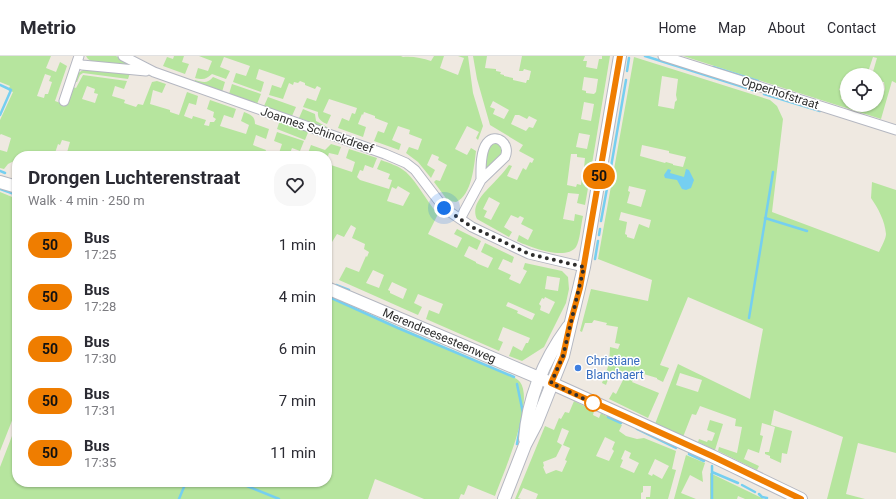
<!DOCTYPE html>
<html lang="en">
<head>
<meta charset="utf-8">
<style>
	body { margin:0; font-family:Roboto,sans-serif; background:#f7f7f7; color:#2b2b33; height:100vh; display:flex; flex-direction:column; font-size:15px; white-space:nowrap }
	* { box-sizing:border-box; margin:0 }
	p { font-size:13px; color:#7c7c81 }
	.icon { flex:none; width:22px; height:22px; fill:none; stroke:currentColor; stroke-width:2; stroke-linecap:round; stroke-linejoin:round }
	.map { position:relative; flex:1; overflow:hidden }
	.drawer { position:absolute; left:12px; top:95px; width:320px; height:336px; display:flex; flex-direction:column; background:#fff; border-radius:16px; box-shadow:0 1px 3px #0004 }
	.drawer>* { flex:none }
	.badge { padding:0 8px; border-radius:13px; font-size:14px; line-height:26px }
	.fabs { position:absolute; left:840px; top:12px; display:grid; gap:8px }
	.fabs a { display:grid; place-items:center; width:44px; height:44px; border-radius:50%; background:#fff; box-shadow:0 1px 3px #0004; font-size:20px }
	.you { position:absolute; width:20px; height:20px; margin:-10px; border:3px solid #fff; border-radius:50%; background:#1a73e8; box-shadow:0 0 0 6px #1a73e833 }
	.map>.badge { position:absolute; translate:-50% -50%; box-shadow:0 0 0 2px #fff }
	.round { display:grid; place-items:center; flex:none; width:42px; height:42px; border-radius:16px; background:#f7f7f7 }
	.summary { display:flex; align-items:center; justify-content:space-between; height:68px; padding:0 16px }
	h1 { font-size:19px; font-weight:700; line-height:30px }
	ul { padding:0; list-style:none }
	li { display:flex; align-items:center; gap:12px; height:52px; padding:0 16px }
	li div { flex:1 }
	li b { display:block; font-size:15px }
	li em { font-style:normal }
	li .badge { min-width:44px; font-weight:700; text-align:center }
	header { display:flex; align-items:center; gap:24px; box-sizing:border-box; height:56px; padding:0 20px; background:#fff; border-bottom:1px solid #e1e1e2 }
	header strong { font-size:19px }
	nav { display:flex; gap:22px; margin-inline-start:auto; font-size:14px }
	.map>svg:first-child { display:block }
	.green { fill:#b6e59e; fill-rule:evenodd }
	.water { fill:#75cff0 }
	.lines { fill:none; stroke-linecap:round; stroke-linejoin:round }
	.stream { stroke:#75cff0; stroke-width:2.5 }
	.street-casing { stroke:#b4b7c1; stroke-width:11 }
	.secondary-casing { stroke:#b4b7c1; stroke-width:14 }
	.street { stroke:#fff; stroke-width:9 }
	.secondary { stroke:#fff; stroke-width:12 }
	.line-casing { stroke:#fff; stroke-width:9 }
	.line { stroke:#ef7d00; stroke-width:6 }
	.walk { stroke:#2e2e2e; stroke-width:4; stroke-dasharray:0 7.2 }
	.shop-dot { fill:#3f7fe0; stroke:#fff; stroke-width:1.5 }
	.stop-dot { fill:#fff; stroke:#ef7d00; stroke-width:2 }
	.labels { text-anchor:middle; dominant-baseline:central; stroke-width:3; stroke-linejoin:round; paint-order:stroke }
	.street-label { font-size:12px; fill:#2e2e2e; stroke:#fff }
	.shop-label { font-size:12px; fill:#366cbe; stroke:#fff; text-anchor:start }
</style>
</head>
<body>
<header>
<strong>Metrio</strong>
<nav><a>Home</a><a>Map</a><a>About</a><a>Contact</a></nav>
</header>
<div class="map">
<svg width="896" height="443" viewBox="0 0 896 443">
	<rect width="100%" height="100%" fill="#efe9e1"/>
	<path class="green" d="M0,0H51L46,12L56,16L60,6L67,10L55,45L66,49L73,31L76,32L83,19L127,25L124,33L115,30L112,40L125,44L124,47L136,51L138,48L143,49L152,26L157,25L166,28L162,37L153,34L150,48L170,54V56L179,59L187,36L198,40L196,49L189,47L184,60L192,63L193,60L206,64L204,69L209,70L210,66H214L216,63L213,61L214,56L207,53L210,44L236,53L233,62L224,59L220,70L246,78L249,69L241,65L244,56C251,59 255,60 255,68L269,73L266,83L256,79L253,89L266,94L265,97L272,100H66L70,86L62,84L60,89L58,88L54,100H17V117L13,115L16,104L8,108L4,113L0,112V94L7,96L11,82L1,78L0,79V64L13,36L8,34L10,30L0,26ZM45,18L51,20L49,25L52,26L48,38H45L44,42L37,40ZM87,30L95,33L94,37L98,38L95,47L82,43Z
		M86,0H116L129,8L127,9L91,5L88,3Z
		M174,0H184L182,6L189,8L185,18L163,10L167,1L173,3Z
		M199,0H401L403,1C412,0 422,2 431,5L434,0H444L440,12L458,19L464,2L458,0H468L473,37L483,70L478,84L476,82L479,76L467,70L455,93L467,99L471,92L476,95C474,110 472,139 456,146L448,145L434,126L436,124L440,125L447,109L438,104L439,101L432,98L427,109L435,114L431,122L418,106L406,97L409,91L418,94L422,83L409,78L410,74L398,70L392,84L401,88L399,94L374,85L378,75L384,77L388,67L375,62V60L364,56L363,59L362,58L358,68L366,71L363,81L338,72L342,62L349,65L352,57L355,58L357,52L329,43L323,56L331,59L327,68C322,66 317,63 318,56L303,51L307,42L316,45L321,32L317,30L315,33L305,29V27L300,25L298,27L294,26L293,29L289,27L283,43L269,39L272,29L281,32L285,22L259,13L256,23L264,26L261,36L233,26L236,17L246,20L250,10L224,1L220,11L230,15L226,23L212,18C206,23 204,24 195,22L198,12L208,15L212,5Z
		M473,0H487L485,12L496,13V15L501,16L500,18L504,19V20L513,22V24L526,27L527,24H529L531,15L524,13L523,15H519L522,0H585L583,5H587L586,11L597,13L599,3H602V0H610L591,114L584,112L585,102L577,101V98H571L567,129L576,131L577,128L581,129L582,120L590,121L585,149L577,147L579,138L568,137L563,163L574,165L575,158L583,160C581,168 580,185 576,191C566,205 529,191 517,185L519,179L528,184L533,174L521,168L524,162L520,160L518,162L511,159L504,171L512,176L509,181L477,163C469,147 490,132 499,121C503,117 506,113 509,109L512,110L507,120L517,124L523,112L526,114L530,106L532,107L534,103L519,95L523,89L490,69L477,23ZM584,21L598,23L596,36L594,38L586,37V35L582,34ZM493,45L509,54L504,63L493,58L495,53L490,51ZM584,46L594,48L591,65L581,63ZM515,59H519L527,63L529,60L537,64L533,72L529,71L526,75L511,68ZM579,77L590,79L587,93L576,91ZM489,141L500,147L491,164L484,161L487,155L483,153Z
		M683,0H896V27L892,25L881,63ZM873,1L877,2L872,19H877V26H884L885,33L882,42L877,41V49H847V45L841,43L843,36L839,34L842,25L847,26V19H867Z
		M634,1L770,44L777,50L783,63L772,156L879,196C881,191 886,183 886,178C885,165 878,152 871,142L872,126L896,134V397L858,387L846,438L865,443H827L843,381L774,354L771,369L792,375L787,398L782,397L781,407L770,402V400L765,398V396H769L775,371L762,367L760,379L763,380L759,397L748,393L744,403L759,410L757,414L718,395L719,391L737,397L742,371L735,370L736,363L700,350L696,359L692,358L683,381L655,368L678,308L750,343L763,273L688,241L660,309L669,312L663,326L657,323V322L637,316L632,326L659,337L648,362L609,343L613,336L616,338L623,324L612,319L609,321L606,329L602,327L609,308L610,291L618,293L620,288L615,287L618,271L606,269L607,267L594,264L592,267H585L582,276L580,275L591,233L648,245L652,224L598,203ZM662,20L678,23L676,39L677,44L675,46L674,53L658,50ZM642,89L669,95V97L686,101L683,111L673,109V108L666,106L665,107L640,100ZM629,130L646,134L641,151L627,147L630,136L628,135ZM621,156L651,164L649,172L639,168L634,183L627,181V179L625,178L627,166L619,164ZM680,317L702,324L698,336L676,329Z
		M85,13L130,17L128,23L83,17L80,19L77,26H74L78,17Z
		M213,21L225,26L222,36L194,26L195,24C202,26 208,28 213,21Z
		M232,28L261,38L257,48L229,38Z
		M268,41L296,51L292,60L264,50Z
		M303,53L315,58L316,65L327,71V72L299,62Z
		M280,64L309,74L305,84L277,73Z
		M277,76L304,85L300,95L292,92L289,100H278L282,88L274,85Z
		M495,86L503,90L502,99L486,114C485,109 486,95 490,90C491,88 494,87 495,86Z
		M331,88L341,91L338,99L329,97L327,103V100H315L308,97L311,89L325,94Z
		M349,93L377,102L373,112L365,109L363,115L360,114L357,121L360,124L389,133L392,124L388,123L390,118L377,113L381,104C389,107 399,110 406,116C417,126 427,146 438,158L428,178L457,192L462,182L454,178L457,173L481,185L477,194L469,190L464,200L476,206V207L488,212L493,202L481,196L485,187L514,201L512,207L503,203L498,213L511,219L509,223L520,228L527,215L523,213L525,207L562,215L568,221L569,233L566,247L544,291L522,305L509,300L513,290L522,295L526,287H528L530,282L503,271L498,284L503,286L499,295L426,263L429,254L439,258L443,248L418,238L414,247L422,251L418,259L339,224L346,211L359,216L366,200L367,201L369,196L364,193L365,188L352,182L356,172L351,169L344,181L337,178L332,186H330L327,193V145L329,140L327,139V110L330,111L331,109L352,116L355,106L346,102ZM398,130L410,137L403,150L387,145L392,131L396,133ZM373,214L384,219L379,232L366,227ZM547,220L560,222L558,235L545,233ZM392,226L407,233L403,243L390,237V235L388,234ZM545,241L555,246L549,258L540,254L541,250L539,248L542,242L544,243ZM508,246L535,258L532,264L517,257L518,255L506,250Z
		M0,136L17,143V352L0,395Z
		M327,240L510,319C513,321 518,323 520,326C535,346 503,418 495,440L468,429L464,439L461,438L459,443H424L375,423L368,443H0V411L17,367V426H327Z
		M574,345L594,355L593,359L599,362L601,357L622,369L619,375L626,380L637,383L644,382L676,395L672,413L676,414L668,443H646V441H650L651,430H643V436L641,437V443H536L538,438L523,432L518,442L521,443H515L545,370L554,374L559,362L561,363L565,356L569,357ZM562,372L569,375L563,389L570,392L565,404L567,405L562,416L556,414L546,418L543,411L544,410L543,406L556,401L562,389L557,386ZM605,381L615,386L612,393L614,395L609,405L596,400ZM625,394L631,397L629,402L639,407L634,417L620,411L623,404L621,403ZM655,403L669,410L662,423L653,418L652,420L648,418Z
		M710,364L723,368L715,394L698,386L699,383L707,386L708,384L712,385L715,377L707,374Z
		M686,399L705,407L702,416L703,426L690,419L681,437L696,443H674Z
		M710,417L764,443H745L738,440L737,443H710Z"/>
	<path class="water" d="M668,113L671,114L670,117L684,121L686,113L689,114L694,124L691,132L686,134L682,133L677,124L665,122L664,119Z"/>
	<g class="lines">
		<path class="stream" d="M645,0L756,35
			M713,11L758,25
			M627,15L629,2
			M0,29L11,34L0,59
			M764,38L820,55
			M611,111L626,24
			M0,115L5,117
			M0,133L17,139
			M765,162L807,175
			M601,165L608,127
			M599,179L600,173
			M595,203L598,185
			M327,226H328
			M336,229L349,234
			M327,240L398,272L514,321
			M749,262L773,116
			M608,361L621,367
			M637,373L676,392
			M517,388L523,357L517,328
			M689,398L704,405
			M712,416L738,427
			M237,426L279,443
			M742,429L755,436
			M759,438L762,441L767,442
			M179,443L186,426
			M712,443V410"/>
		<defs>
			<path id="street" d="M79,0L77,6L82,9L146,15
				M123,0L154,16L385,98L406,107L415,114L444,152L472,171L529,198L584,211
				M663,0L896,74
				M64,45L77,6
				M460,163L481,124L505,101C511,88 496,76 487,87C480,96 481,114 481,124"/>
			<g id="secondary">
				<path d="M0,126L17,131"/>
				<path id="s1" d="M327,232L551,327L712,400L801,443"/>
				<path d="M525,383C528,342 544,304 568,271"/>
				<path d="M504,443L525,389L536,368L563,300L584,211L620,0"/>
			</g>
		</defs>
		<use href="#street" class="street-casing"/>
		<use href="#secondary" class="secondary-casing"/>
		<use href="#street" class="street"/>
		<use href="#secondary" class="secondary"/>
	</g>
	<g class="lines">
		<defs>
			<path id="line" d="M620,0L580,232L570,268L563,300L551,327L712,400L801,443"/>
		</defs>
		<use href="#line" class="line-casing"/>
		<use href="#line" class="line"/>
		<path class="walk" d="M444,152L472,171L529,198L584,211L563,300L551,327L593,347"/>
	</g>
	<circle class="shop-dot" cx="578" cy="312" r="4"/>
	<circle class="stop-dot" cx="593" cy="347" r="8"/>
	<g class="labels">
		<g class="street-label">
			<text transform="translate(780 37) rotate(18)">Opperhofstraat</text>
			<text transform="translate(317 74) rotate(19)">Joannes Schinckdreef</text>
			<text stroke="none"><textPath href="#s1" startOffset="122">Merendreesesteenweg</textPath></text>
		</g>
		<g class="shop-label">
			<text x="586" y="305">Christiane<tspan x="586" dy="14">Blanchaert</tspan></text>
		</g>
	</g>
</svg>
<div class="fabs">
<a><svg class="icon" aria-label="locate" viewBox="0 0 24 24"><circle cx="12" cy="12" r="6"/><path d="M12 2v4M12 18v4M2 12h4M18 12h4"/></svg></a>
</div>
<div class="you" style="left:444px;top:152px"></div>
<b class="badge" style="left:599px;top:120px;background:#ef7d00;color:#111">50</b>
<section class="drawer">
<div class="summary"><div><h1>Drongen Luchterenstraat</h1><p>Walk · 4 min · 250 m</p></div><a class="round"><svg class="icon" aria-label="heart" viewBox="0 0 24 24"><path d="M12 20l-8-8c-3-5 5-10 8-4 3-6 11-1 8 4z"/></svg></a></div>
<ul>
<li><span class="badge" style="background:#ef7d00;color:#111">50</span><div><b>Bus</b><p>17:25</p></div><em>1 min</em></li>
<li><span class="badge" style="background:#ef7d00;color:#111">50</span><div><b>Bus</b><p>17:28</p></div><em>4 min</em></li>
<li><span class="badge" style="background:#ef7d00;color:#111">50</span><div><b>Bus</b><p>17:30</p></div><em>6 min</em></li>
<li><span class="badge" style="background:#ef7d00;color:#111">50</span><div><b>Bus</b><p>17:31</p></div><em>7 min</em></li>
<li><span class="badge" style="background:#ef7d00;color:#111">50</span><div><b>Bus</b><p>17:35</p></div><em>11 min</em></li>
</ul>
</section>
</div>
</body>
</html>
